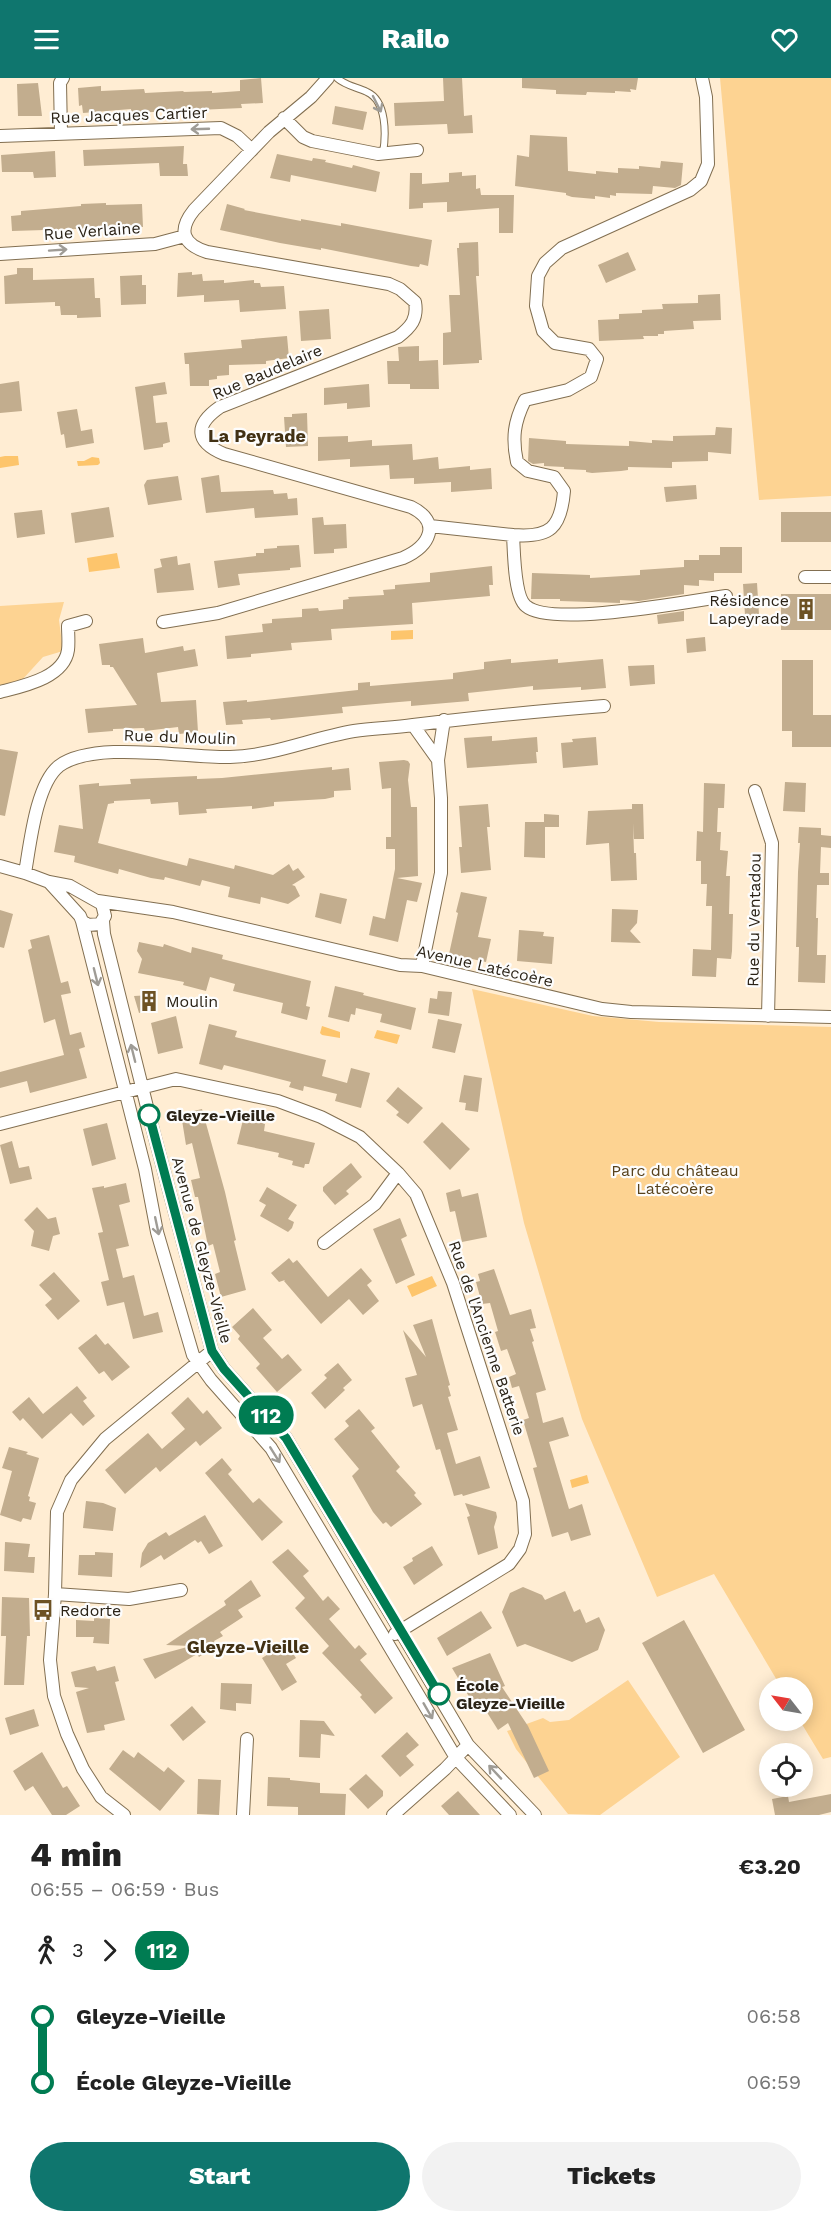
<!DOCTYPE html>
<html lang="en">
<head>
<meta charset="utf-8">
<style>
	body { margin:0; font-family:"Work Sans",sans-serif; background:#f2f2f2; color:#222; height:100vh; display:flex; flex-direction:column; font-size:22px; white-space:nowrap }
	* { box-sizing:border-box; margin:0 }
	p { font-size:20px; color:#767676 }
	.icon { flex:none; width:33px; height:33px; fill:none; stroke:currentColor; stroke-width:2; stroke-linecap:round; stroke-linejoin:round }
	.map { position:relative; height:1737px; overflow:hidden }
	.panel { display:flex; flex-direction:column; background:#fff; flex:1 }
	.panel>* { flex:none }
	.badge { padding:0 12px; border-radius:20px; font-size:21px; line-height:39px }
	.needle { width:39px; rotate:301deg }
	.tools { position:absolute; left:759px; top:1599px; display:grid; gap:12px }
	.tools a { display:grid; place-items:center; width:54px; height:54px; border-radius:50%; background:#fff; box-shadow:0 3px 15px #0003; font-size:30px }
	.map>.badge { position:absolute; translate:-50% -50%; box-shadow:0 0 0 3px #fff }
	.legs { display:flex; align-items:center; gap:9px; height:66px; padding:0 30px; font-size:20px }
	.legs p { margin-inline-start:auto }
	.summary { display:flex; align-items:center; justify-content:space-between; height:102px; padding:0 30px }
	h1 { font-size:33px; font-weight:800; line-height:45px }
	.action { display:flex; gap:12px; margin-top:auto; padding:12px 30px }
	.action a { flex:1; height:69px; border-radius:36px; background:#0f766e; color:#fff; font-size:24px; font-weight:800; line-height:69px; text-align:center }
	.action a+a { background:#f2f2f2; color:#222 }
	ul { padding:0 30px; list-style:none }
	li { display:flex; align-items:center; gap:21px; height:66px; font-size:22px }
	li i { display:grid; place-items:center; width:9px; height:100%; margin:0 8px; background:currentColor }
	li i::after { content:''; width:15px; height:15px; margin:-8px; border:4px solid; border-radius:50%; background:#fff }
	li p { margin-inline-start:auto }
	li:first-child i { background:linear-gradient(#0000 50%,currentColor 0) }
	li:last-child i { background:linear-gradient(currentColor 50%,#0000 0) }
	header { display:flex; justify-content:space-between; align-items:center; height:78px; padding:0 30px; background:#0f766e; color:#fff; font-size:27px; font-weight:800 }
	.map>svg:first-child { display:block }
	.green { fill:#fdd392 }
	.water { fill:#fdc56c }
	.building { fill:#c2ad8e }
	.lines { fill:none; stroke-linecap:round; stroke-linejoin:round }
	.lane-casing { stroke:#826f51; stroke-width:8 }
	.street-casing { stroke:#826f51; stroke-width:14 }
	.lane { stroke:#fff; stroke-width:6 }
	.street { stroke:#fff; stroke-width:12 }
	.oneway { stroke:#9f9c96 }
	.line-1-casing { stroke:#fff; stroke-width:14 }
	.line-1 { stroke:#007c52; stroke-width:9 }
	.stop-1-dot { fill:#fff; stroke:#007c52; stroke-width:3 }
	.labels { text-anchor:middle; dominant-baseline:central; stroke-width:4.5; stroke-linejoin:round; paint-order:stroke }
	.street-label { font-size:16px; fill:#2a2216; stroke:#fdfdfd }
	.poi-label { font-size:16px; fill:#2a2216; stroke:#fdfdfd; text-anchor:start }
	.stop-label { font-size:16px; font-weight:bold; fill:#2a2216; stroke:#fdfdfd; text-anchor:start }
	.park-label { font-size:16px; fill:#58421c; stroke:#fdfdfd }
	.neighbourhood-label { font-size:18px; font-weight:bold; fill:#423114; stroke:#fdfdfd }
</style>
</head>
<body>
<header><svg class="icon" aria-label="menu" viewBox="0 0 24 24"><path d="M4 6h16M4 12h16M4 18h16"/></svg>Railo<svg class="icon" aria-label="heart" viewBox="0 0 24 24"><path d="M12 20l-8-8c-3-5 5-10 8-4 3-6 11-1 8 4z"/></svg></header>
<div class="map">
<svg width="831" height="1737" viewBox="0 0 831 1737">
	<rect width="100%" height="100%" fill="#ffedd3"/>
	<path class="green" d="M720,0H831V418L759,422Z
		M64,524L59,542L63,573L43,579L22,602L0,607V528Z
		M472,911L593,938L659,944L831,949V1679L823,1681L800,1643L802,1642V1610L781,1609L714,1496L657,1519L582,1341L524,1145Z
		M628,1602L680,1679L600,1737L568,1736L516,1671L507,1653L543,1640L550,1644L569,1642Z"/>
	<path class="water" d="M5,378H18L19,387L0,390V379Z
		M92,379L99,380L100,385L98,387L78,388L77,383H84Z
		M117,475L120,490L89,494L87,480Z
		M413,552V561L391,562V553Z
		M322,948L340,954V960L322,957L320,955Z
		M377,952L400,957L397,966L374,960Z
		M432,1198L437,1208L412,1219L407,1208Z
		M587,1397L589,1405L572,1410L570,1402Z"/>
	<path class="building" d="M261,0L263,25L241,26L242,30L131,35V31L83,35L82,27L79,28L78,10L101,8V13L144,11L145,15L184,13L183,14L212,13V15L240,13V2Z
		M443,0H462L464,38L472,37L473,55L448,56L447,46L395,48L394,25L444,23Z
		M522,0H638L636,12L630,11L631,14L615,13V15L587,14L586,17L556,16V12L522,10Z
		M38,5L42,38H18L17,6Z
		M335,28L367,34L363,52L332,46Z
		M530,57L567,59L568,93L596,96V93L618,95V90L639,91V88L660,90L661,83L683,85L681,107L675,110L653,108L652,116L616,115V118L610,117V120L595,118V121L572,119L566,117V115L515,108L517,77L529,79Z
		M184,68L183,86H187L188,98H160L159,85L84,88L83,72Z
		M55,73L56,99L34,100L33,94H2L1,77Z
		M277,76L312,83L313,80L326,82L325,84L352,90L353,87L380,94L376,114L291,97L290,104L270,100Z
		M462,94V98L476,97V111L480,110L481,117H514L513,155H499V130L447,134V124L423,125V130L409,131L410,95H422V106L449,104V95Z
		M106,125V127L142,126L143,149L12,153L11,138L21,137V133L81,128V126Z
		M227,126L245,131L244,132L301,143V141L341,148V145L432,162L428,188L420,186L419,189L411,188L321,170V172L280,165L220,152Z
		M478,164L479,198H476L482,282H479V285L443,287V255L451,254L449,217H460L457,170H459V165Z
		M628,174L636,192L606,205L598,187Z
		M17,190H33V202L94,200L95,220H100L101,239L77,240V237H61L60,228H55V224L5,226L4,198L17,196Z
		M192,194V197L202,196L203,203L224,202V205L254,202V205H260L261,209L284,208L286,231L240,234L239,222L204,224V217L177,219L178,195Z
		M142,197V207H146V226L121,227L120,198Z
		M720,216L721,242L693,243L694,251L664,253V256H658V258H643L644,261L599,263L598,242L619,241V236L642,235V232L663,231L662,226L698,225V217Z
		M329,231L331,261L301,263L299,233Z
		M287,258L289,280L266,283V286L229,287V297L217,298V301L209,302V308H190L189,286H185L184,275L242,270L241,262Z
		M419,268V283L438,282L439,311H410V306H388L387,283H399L398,269Z
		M19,303L22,333L0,335V306Z
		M165,304L167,316L153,318L156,345L167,344L170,364L163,366V369L144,372L135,309Z
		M369,306L370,329L347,331V325L324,327V310Z
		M77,331L81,353L92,351L94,365L66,370L64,356L61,357L57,334Z
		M307,335L308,368L286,369L284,339H292V336Z
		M716,349L732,350L731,376L708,374V383L672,384V390L628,389V392L621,393L592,395L586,394V392L564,391V389L544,388V385L533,386L528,383L529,360L566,363V366L629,368V363L652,365V362L673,363V358L715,357Z
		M348,358V364L372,362V368L412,366L413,382L438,379L439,391L470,388V392L491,390L492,411L451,414V404L414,406V400L390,401L389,387L350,389V381L318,383V359Z
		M219,397L221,414L273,412L274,416L287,415L288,421L297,420L298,437L255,440L254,430L206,435L201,400Z
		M178,398L182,422L148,427L144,407L147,402Z
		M696,407L697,421L666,424L664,409Z
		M109,429L114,459L75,465L71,435Z
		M42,432L45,456L17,460L14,435Z
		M781,434H831V464H781Z
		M323,439L324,447L346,446L347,470L334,471V475L314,476L312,440Z
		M299,467L301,489L290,490V492L238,496L240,507L218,510L214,483L256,478V475H264V471L277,470V468Z
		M720,469H742V495H714V503L699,502V508L684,507V516L639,523L620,522V525L560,523V521H531L532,495L590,497V500L640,497V492L684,489V482H699V477H720Z
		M177,478L178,487L190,485L194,512L157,515L154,491L162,489L160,481Z
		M492,488L493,507H489L490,518L412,525L413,546L331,551L332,562L291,565L292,572L251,576V579L227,581L225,558L263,554L262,546L272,545V541L302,539V531L318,530L319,533L343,531V522L349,521L348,519L384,517L383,512L395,511V507L430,504V495Z
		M757,505L759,537H745L743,506Z
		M781,516H831V552H781Z
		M684,533V543L658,546L657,537Z
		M705,559L706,573L687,575L686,561Z
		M143,560L145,575L183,568L184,573L195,571L198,588L157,595L161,624L196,622L198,654L179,656L178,649L145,653L144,650L113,651V653L88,655L85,631L137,627L113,589H110V587H102L99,566Z
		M511,581V585L558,581V585L603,581L606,610L581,612V609L533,612V608L468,615L469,623L411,628V623L387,625L342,629L343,635L271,642L270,640L242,642L243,646L226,647L223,624L247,622V624L358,612V605L370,604V608L453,601V595L484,591V584Z
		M782,582H813V637H831V669H792V653H782Z
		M654,587L655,606L630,608L628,588Z
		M492,658V663L537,659L538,674H536L537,685L467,690L464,660Z
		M596,659L598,687L563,690L561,665L573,664L572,661Z
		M0,671L18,674L5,738L0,737Z
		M404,682L408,683L410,686L408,702L411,729H417L418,798L397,800L422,805L417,824L407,822L398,864L369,857L373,838L385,841L395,791V771H386V759H391V710L382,711L379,684Z
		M332,689V692L349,690L351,712L334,713V719L325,721L274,724V728L252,731V728L206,731L207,735L179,737L178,724L151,726L150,721L114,723V725L108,726L98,765L187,788L189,780L234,791L235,787L273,797L289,786L293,793L298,790L305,799L292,807L295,808L300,818L288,826L261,819L260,826L228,819L230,809L202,802L200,808L165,799L164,802L151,800L119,791L118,796L74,784L75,778L54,774L59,747L83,751L79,707L99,705V708L131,706L130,701L197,698V701L222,700Z
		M785,704L806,705L805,734L783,733Z
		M704,705L725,706L724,730H718L717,754H721L720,772L728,773L726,798H730L729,836H733L732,873L731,881L717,880L716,899L692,898L693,871L711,872L712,828H706L707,806H701V783H696L697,753L703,754Z
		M488,726L490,749H487L491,792L461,795L459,769H462L459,728Z
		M632,726H643L644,761H634L633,745L634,775H636L637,802L611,803L609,765L586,767L588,733L632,731Z
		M544,736L559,737V749H545V780L524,779L525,744H544Z
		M799,749L821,750V757L831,758V770L821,769L820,795H829V807H817L816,840H818L817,877H826L825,905L798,904L799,869H796L798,794L800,765H798Z
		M461,814L487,819L478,859L491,861L486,884L449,876L458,835L456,834Z
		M320,815L347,821L341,846L315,839Z
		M612,831L638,832L637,845L630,853L641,865L611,864Z
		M0,832L13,836L4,870L0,869Z
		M519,852L544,854L543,858L554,859L552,886L517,883Z
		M49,857L61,905L68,903L71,915L61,917L70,957L81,954L85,969L79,971L87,1000L30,1015L27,1003L0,1010V994L64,977L55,941L44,945L28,872L32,870L30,862Z
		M139,864L163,869L164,866L191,875L192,869L223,877L222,881L311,903L306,928L310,929L307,942L281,935L283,925L233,913L235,906L210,899L206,913L183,907L184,904L138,895L142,881L137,873Z
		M335,908L364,915L363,917L416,930L411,952L380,944L382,936L356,930L355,937L351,936L349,944L328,939Z
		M438,913L452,914L449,938L428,935L430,920L437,921Z
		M152,917L156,931L139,935L134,918Z
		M176,938L183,970L158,976L151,945Z
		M438,941L462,946L455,975L432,970Z
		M209,946L237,953L235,959L326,982L322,998L347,1005L351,990L370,995L361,1030L335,1023L337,1016L304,1008L303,1013L289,1009L291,1004L224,987L222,992L199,986Z
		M464,997L482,1000L478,1034L465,1032L466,1025L459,1024Z
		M398,1009L423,1030L408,1046L396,1037L399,1034L386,1023Z
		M202,1031L225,1114L236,1162L234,1163L246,1212L221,1219L215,1196L220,1194L213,1166L208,1168L198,1119H195L191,1102L200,1100L192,1065L186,1067L181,1036Z
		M244,1038L265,1046L264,1053L315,1065L309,1086H305L304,1090L292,1087L293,1083L278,1079L279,1075L237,1066Z
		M442,1044L470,1071L450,1092L423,1064Z
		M107,1045L116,1081L92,1088L83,1051Z
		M12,1063L19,1090L29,1088L32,1101L10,1106L0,1067Z
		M351,1085L362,1099L346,1113L349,1116L335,1127L323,1113V1109Z
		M126,1105L130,1124L119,1127L129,1168L116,1171L123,1200L134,1197L144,1238L158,1234L163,1254L133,1261L124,1224L107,1228L101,1204L109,1202L98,1155L103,1154L92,1110L104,1108V1110Z
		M267,1109L297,1127L288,1141L294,1144L292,1150L288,1154L260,1138L266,1127L259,1123Z
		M460,1111L462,1119L478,1115L487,1159L462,1164L455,1133L450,1134L446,1115Z
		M37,1129L48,1141L56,1139L60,1156L53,1158L49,1173L31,1168L34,1153L24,1142Z
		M400,1140L407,1158L401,1161L415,1197L396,1206L373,1151Z
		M289,1180L293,1185L297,1182L328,1219L361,1190L372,1203L367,1207L379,1223L363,1237L349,1221L321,1246L284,1203L285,1202L279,1204L271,1195Z
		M494,1191L510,1237L531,1231L536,1250L530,1251L534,1263L532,1264L546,1312L536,1315L543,1345L563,1339L569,1358L549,1364L569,1431L582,1426L591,1457L571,1463L568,1454L552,1459L533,1390L537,1389L523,1342L529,1340L519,1308L512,1310L509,1299L516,1296L507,1271L501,1273L495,1254L498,1253L490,1225L482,1226L476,1204L480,1203L478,1196Z
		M54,1194L80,1223L58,1242L45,1227L52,1221L39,1207Z
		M253,1230L272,1252L263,1260L282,1281L288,1276L302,1292L277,1314L256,1290L260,1286L238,1261L240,1258L232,1249Z
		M432,1241L450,1307L448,1308L451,1318L448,1319L458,1352L447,1355L456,1386L480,1378L490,1410L463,1418L462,1416L454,1418L440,1371L436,1372L422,1326L413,1329L405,1300L417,1297L403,1252L426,1279L413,1247Z
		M96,1256L105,1267L108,1265L130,1289L112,1303L104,1293L99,1296L78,1270Z
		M338,1285L352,1302L343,1310L345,1312L325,1331L311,1315L327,1300L324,1297Z
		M77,1308L87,1320L83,1323L95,1338L83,1348L71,1335L42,1361L23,1340L20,1343L12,1334L29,1319L43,1336Z
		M188,1319L203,1336L207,1332L222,1350L200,1368L196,1363L160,1394L156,1389L125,1416L105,1392L148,1355L162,1371L185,1351L171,1335Z
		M359,1331L375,1350L371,1353L400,1389L396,1393L416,1415L414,1417L422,1426L391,1449L386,1444L383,1446L373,1434L352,1398L359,1391L334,1361L349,1348L345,1343Z
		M9,1369L28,1374L26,1376L39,1380L28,1418L30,1419L29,1423L36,1425L31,1442L23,1440L21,1444L0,1437L12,1393L2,1390Z
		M222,1380L232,1392L228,1396L253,1425L259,1420L283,1444L262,1463L205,1395Z
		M86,1423L103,1425L116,1430L113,1453L83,1450Z
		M465,1425L496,1434L497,1439L494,1449L498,1470L478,1477L467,1439L470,1438Z
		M205,1437L223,1468L209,1476L201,1463L198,1465L195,1462L164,1482L161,1477L140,1490L142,1475L148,1465L166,1454L169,1458Z
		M5,1464L30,1466L28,1479H35L34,1495L4,1493Z
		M432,1468L443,1487L414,1507L403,1489L413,1483L412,1480Z
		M288,1471L309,1493L303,1498L323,1523L328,1518L340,1531L329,1541L355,1571L359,1567L367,1576L360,1582L393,1620L375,1636L360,1619L362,1617L322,1575L329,1568L295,1530L305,1520L272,1484Z
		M95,1474L113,1475L112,1499L78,1497L79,1477H95Z
		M251,1502L261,1518L238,1532L243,1539L220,1554L223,1558L214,1563L215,1566L209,1569L211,1571L199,1579L197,1576L155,1601L143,1581L191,1568L166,1567L226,1527L224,1523Z
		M523,1509L542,1517L545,1522L565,1513L574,1534L580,1531L586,1545L599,1539L605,1552L598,1572L572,1584L525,1566L517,1569L502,1534L510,1515Z
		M2,1519L29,1520L30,1558H27L24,1607H4L6,1558H1Z
		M481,1533L492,1550L447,1578L437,1560Z
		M94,1540L110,1541L109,1566L93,1565L94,1559H76V1542L94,1543Z
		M684,1542L745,1652L703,1675L642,1565Z
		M286,1565L296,1580L286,1586L297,1604L282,1613L262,1580Z
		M490,1575L505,1608L502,1609L528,1648L549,1693L534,1700L508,1645L498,1652L483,1628L477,1632L452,1590Z
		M95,1588L97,1593L115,1588L119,1603L115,1604L125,1642L104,1647L105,1652L87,1655L76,1614L89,1610L75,1609L71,1594Z
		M221,1605L252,1606L251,1626L236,1625V1633L220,1631Z
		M192,1628L206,1644L183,1663L170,1647Z
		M34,1631L39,1648L10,1657L5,1640Z
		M300,1642L324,1643L335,1658L321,1656L320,1680L299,1679Z
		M407,1654L419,1667L406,1678L414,1687L400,1699L381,1678Z
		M123,1672L134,1680L138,1674L164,1694L168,1689L185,1703L160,1733L109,1691Z
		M42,1674L63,1710L67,1708L80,1728L66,1737H52L33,1708L25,1713L13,1693Z
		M366,1696L383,1713V1718L368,1731L349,1711Z
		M268,1699L290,1700V1702L320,1705V1715L346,1716L345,1737H298V1729L267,1728Z
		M198,1701L221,1702L219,1737L197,1736Z
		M458,1713L480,1737H449L441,1728Z
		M831,1716V1734L819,1737H775L772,1721L788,1718L789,1724Z"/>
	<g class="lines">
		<defs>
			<path id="lane" d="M337,0C346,8 357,9 367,14C387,23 386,57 383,75"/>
			<path id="street" d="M702,0L706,19L708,86L701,103L690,112L562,170L545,185L538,198L536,228L543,253L555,265L589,271L597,281L591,299L568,312L525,322C514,344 512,360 517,384L528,393L554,399L564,413C561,450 550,460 513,457C514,472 514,519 526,528C551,550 690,523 726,518
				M284,40L303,59L312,63L378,76L417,72
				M61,56L60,5L63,0
				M0,58L221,50L237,58L252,72
				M0,176L155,166L185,158
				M430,448L513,457
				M805,499H831
				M163,544L218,535L403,480C430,468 442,444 411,429L224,376C195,364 194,347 220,329L398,259C411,249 418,241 415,224L400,211L389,206L207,174C182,166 178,152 194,132L269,54L311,19L328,0
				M0,614C23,608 64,600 68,572C69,564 68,555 68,548L86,543
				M413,647L438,682
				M755,713L772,765L768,938
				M0,788L25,795L49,804L70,808L102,826L105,838L100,846L88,847L82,843
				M25,795C30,767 36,706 59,688C94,662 185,680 230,679C273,678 312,660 354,653C374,650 394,650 413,647C477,639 540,633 604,628
				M49,804L80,838L82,843L145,1091L157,1154L193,1277L211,1302L271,1370L456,1680L510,1737
				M98,823L173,834L400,887L422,888L602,931L631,934L831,939
				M103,843L104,856L150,1041L212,1273L224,1291L286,1360L468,1667L535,1737
				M422,888L441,795V720L438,682L444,642
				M0,1046L176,1001L278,1023L321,1039L360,1059L398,1095L416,1116L453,1205L523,1423L525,1456L520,1471L509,1486L395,1556
				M324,1165L375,1126L398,1095
				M55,1516L129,1521L181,1512
				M124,1737L101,1719L83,1691L67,1656L54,1618L50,1582L55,1516L57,1434L71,1402L105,1361L212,1273
				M243,1737L247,1661
				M393,1737L445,1691L468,1667"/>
		</defs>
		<use href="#lane" class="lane-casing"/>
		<use href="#street" class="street-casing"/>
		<use href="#lane" class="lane"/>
		<use href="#street" class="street"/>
	</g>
	<defs><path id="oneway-shaft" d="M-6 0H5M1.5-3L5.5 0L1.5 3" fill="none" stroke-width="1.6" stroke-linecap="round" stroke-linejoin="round" transform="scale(1.5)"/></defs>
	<g class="oneway">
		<use href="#oneway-shaft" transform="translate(377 26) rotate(63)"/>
		<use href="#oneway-shaft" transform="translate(200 51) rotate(178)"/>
		<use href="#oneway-shaft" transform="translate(58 172) rotate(-4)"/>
		<use href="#oneway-shaft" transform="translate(96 899) rotate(76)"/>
		<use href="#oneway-shaft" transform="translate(133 975) rotate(-104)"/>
		<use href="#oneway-shaft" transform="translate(157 1148) rotate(78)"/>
		<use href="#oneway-shaft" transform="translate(275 1377) rotate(58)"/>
		<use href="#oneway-shaft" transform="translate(428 1633) rotate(60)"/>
		<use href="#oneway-shaft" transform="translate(495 1694) rotate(-133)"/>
	</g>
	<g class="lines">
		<defs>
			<path id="line-1" d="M149,1037L212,1273L224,1291L286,1360L439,1616"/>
		</defs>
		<use href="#line-1" class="line-1-casing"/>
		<use href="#line-1" class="line-1"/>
	</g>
	<defs>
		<symbol id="building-bare" viewBox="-9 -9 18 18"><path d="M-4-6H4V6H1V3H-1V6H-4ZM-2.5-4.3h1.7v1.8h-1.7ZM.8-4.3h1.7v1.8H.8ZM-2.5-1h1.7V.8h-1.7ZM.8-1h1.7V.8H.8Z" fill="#6d5224" stroke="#fdfdfd" stroke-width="2.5" paint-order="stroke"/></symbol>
		<symbol id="bus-bare" viewBox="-9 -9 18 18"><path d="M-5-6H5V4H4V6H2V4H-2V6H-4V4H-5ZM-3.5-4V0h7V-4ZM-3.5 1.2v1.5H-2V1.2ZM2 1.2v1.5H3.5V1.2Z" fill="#6d5224" stroke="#fdfdfd" stroke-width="2.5" paint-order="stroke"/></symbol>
	</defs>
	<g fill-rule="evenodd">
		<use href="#building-bare" x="791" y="516" width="30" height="30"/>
		<use href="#building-bare" x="134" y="908" width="30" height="30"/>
		<use href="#bus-bare" x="28" y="1517" width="30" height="30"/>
	</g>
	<g class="stop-1-dot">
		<circle cx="149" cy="1037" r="10"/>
		<circle cx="439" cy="1616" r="10"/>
	</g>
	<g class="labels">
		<g class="street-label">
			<text transform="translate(129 37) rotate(-2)">Rue Jacques Cartier</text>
			<text transform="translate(92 153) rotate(-4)">Rue Verlaine</text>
			<text transform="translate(267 294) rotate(-23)">Rue Baudelaire</text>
			<text transform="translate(180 659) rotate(2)">Rue du Moulin</text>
			<text transform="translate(754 842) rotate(-89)">Rue du Ventadou</text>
			<text transform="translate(485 888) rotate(13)">Avenue Latécoère</text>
			<text transform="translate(202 1172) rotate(75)">Avenue de Gleyze-Vieille</text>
			<text transform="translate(487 1260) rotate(71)">Rue de l'Ancienne Batterie</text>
		</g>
		<g class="poi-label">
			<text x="789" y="522" text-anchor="end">Résidence<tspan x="789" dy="18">Lapeyrade</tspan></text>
			<text x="166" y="923">Moulin</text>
			<text x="60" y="1532">Redorte</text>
		</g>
		<g class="stop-label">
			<text x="166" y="1037">Gleyze-Vieille</text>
			<text x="456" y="1607">École<tspan x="456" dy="18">Gleyze-Vieille</tspan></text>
		</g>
		<g class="park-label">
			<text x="675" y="1092">Parc du château<tspan x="675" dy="18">Latécoère</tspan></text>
		</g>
		<g class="neighbourhood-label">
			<text x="257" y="357">La Peyrade</text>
			<text x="248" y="1568">Gleyze-Vieille</text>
		</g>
	</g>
</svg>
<div class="tools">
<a><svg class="needle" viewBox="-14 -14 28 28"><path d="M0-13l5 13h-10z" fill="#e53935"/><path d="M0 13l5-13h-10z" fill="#767676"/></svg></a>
<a><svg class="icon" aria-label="locate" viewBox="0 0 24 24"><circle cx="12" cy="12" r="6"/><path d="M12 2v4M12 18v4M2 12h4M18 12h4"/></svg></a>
</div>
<b class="badge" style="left:266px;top:1337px;background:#007c52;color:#fff">112</b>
</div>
<section class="panel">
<div class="summary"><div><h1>4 min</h1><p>06:55 – 06:59 · Bus</p></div><b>€3.20</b></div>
<div class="legs"><svg class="icon" aria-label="walk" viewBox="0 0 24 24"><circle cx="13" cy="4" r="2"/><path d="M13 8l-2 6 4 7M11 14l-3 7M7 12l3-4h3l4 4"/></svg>3<svg class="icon" aria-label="forward" viewBox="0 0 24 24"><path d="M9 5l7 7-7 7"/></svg><b class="badge" style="background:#007c52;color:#fff">112</b></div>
<ul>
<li><i style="color:#007c52"></i><b>Gleyze-Vieille</b><p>06:58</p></li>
<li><i style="color:#007c52"></i><b>École Gleyze-Vieille</b><p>06:59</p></li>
</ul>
<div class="action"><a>Start</a><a>Tickets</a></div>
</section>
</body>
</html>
